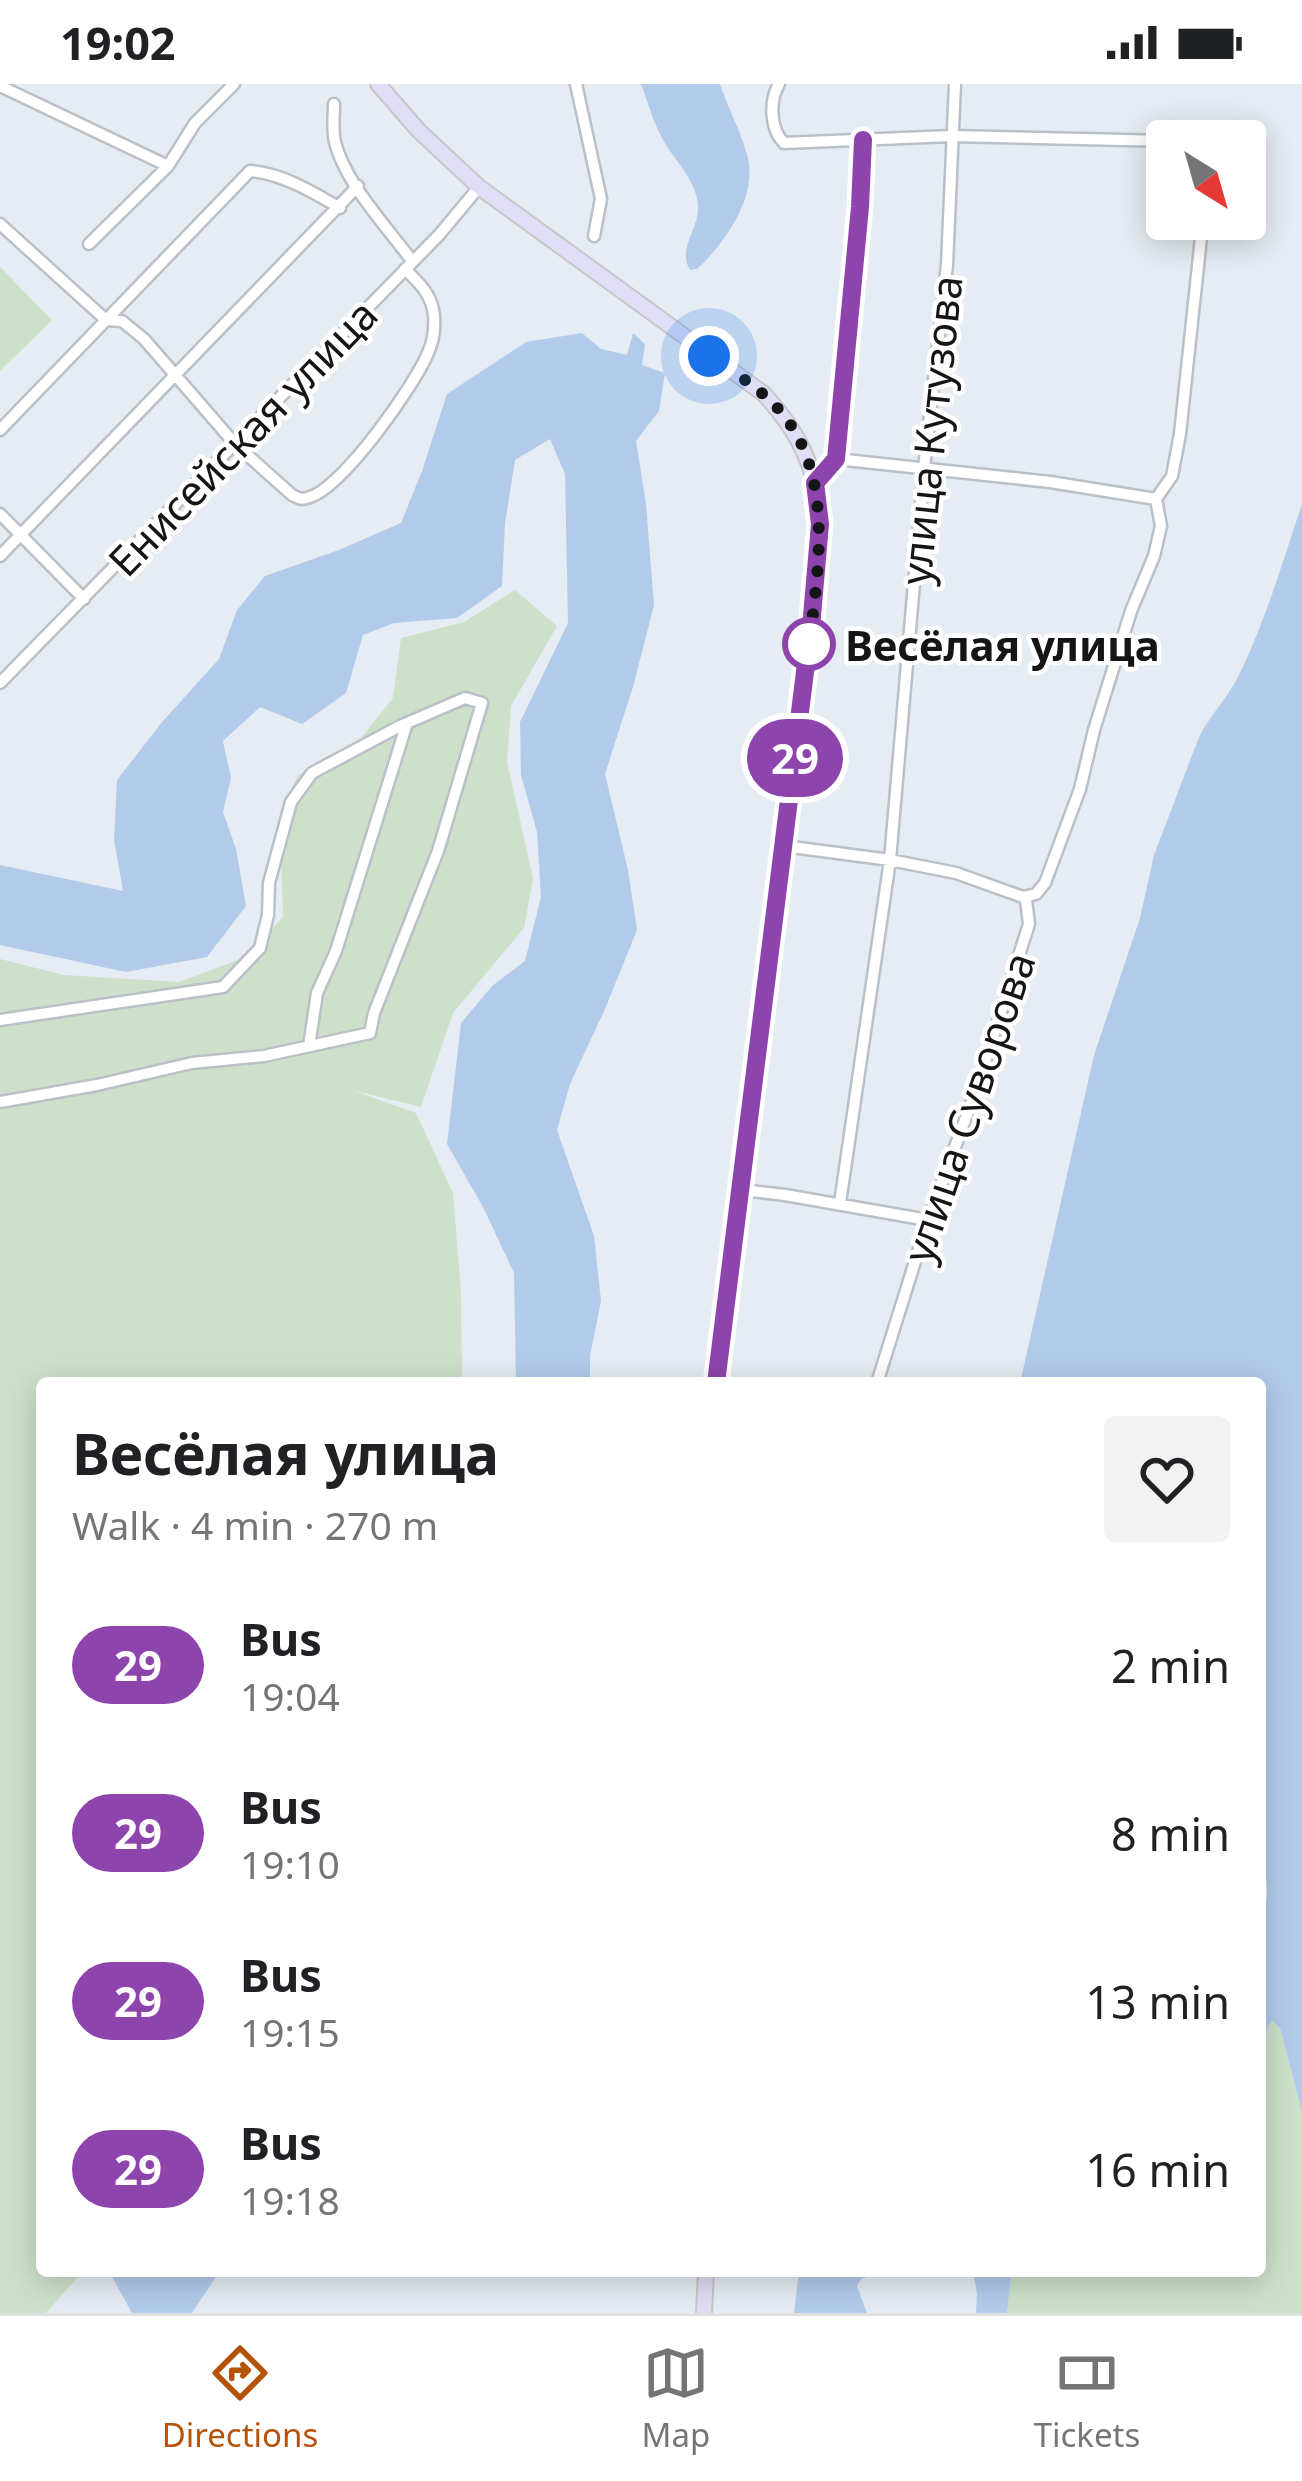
<!DOCTYPE html>
<html lang="en">
<head>
<meta charset="utf-8">
<style>
	body { margin:0; font-family:"Noto Sans",sans-serif; background:#f2f2f2; color:#202124; height:100vh; display:flex; flex-direction:column; font-size:45px; white-space:nowrap }
	* { box-sizing:border-box; margin:0 }
	p { font-size:39px; color:#757577 }
	.icon { flex:none; width:66px; height:66px; fill:none; stroke:currentColor; stroke-width:2; stroke-linecap:round; stroke-linejoin:round }
	.map { position:relative; flex:1; overflow:hidden }
	.drawer { position:absolute; left:36px; top:1293px; width:1230px; height:900px; display:flex; flex-direction:column; background:#fff; border-radius:12px; box-shadow:0 6px 30px #0003 }
	.drawer>* { flex:none }
	.badge { padding:0 24px; border-radius:39px; font-size:42px; line-height:78px }
	.needle { width:78px; rotate:143deg }
	.buttons { position:absolute; left:1146px; top:36px; display:grid; gap:24px }
	.buttons a { display:grid; place-items:center; width:120px; height:120px; border-radius:12px; background:#fff; box-shadow:0 6px 30px #0003; font-size:60px }
	.you { position:absolute; width:60px; height:60px; margin:-30px; border:9px solid #fff; border-radius:50%; background:#1a73e8; box-shadow:0 0 0 18px #1a73e833 }
	.map>.badge { position:absolute; translate:-50% -50%; box-shadow:0 0 0 6px #fff }
	.round { display:grid; place-items:center; flex:none; width:126px; height:126px; border-radius:12px; background:#f2f2f2 }
	.summary { display:flex; align-items:center; justify-content:space-between; height:204px; padding:0 36px }
	h1 { font-size:57px; font-weight:700; line-height:90px }
	ul { padding:0; list-style:none }
	li { display:flex; align-items:center; gap:36px; height:168px; padding:0 36px }
	li div { flex:1 }
	li b { display:block; font-size:45px }
	li em { font-style:normal }
	li .badge { min-width:132px; font-weight:700; text-align:center }
	.status { display:flex; justify-content:space-between; align-items:center; height:84px; padding:0 60px; background:#fff; direction:ltr }
	.status svg { height:33px; fill:currentColor }
	.menu { display:flex; justify-content:space-around; align-items:center; height:168px; border-top:3px solid #e0e0e0; background:#fff; font-size:33px; color:#757577 }
	.menu a { display:grid; justify-items:center; gap:6px }
	.menu .current { color:#b45309 }
	.map>svg:first-child { display:block }
	.green { fill:#cde1ca }
	.water { fill:#b3cbeb }
	.lines { fill:none; stroke-linecap:round; stroke-linejoin:round }
	.minor-casing { stroke:#bac0c7; stroke-width:15 }
	.major-casing { stroke:#c6c7c7; stroke-width:18 }
	.minor { stroke:#fff; stroke-width:10 }
	.major { stroke:#e0ddf7; stroke-width:14 }
	.line-casing { stroke:#fff; stroke-width:27 }
	.line { stroke:#8e44ad; stroke-width:18 }
	.walk { stroke:#131517; stroke-width:12; stroke-dasharray:0 21.6 }
	.stop-dot { fill:#fff; stroke:#8e44ad; stroke-width:6 }
	.labels { text-anchor:middle; dominant-baseline:central; stroke-width:9; stroke-linejoin:round; paint-order:stroke }
	.street-label { font-size:42px; fill:#131517; stroke:#fff }
	.stop-label { font-size:42px; font-weight:bold; fill:#131517; stroke:#fff; text-anchor:start }
</style>
</head>
<body>
<div class="status"><b>19:02</b><svg viewBox="0 0 49 12"><path d="M0 12V9h3v3zM5 12V6h3v6zM10 12V3h3v9zM15 12V0h3v12zM26 1h20v11H26zM47 4h2v5h-2z"/></svg></div>
<div class="map">
<svg width="1302" height="2229" viewBox="0 0 1302 2229">
	<rect width="100%" height="100%" fill="#e5ecf3"/>
	<path class="green" d="M0,183L52,236L0,287Z
		M515,506L557,542L511,622L507,678L533,794L524,844L453,929L421,1023L352,1006L416,1029L453,1109L461,1207L462,1299H42V2187H83L46,2229H0V875L64,891L179,898L243,874L283,833L280,736L298,691L351,666L393,614L401,554L464,538Z
		M1272,1937L1280,1944L1302,2028V2229H1007L1012,2187H1231L1239,2191L1260,2187V1987C1268,1970 1261,1953 1272,1937Z"/>
	<path class="water" d="M641,0H720C728,25 742,49 748,74C757,114 725,159 697,185L690,186C677,164 699,146 698,122C697,97 673,75 662,54C653,38 648,18 641,0Z
		M582,249L601,265L627,271L633,249L645,260L642,281L665,289L659,327L636,357L646,420L654,521L633,603L605,690L628,786L637,846L605,925L570,1000L557,1046L594,1152L601,1217L590,1272V1299H516L514,1189L483,1123L447,1060L461,939L492,902L525,877L541,813L537,748L521,691L520,638L568,539L565,390L550,355L515,376L505,440L502,502L457,534L394,539L363,551L346,609L302,640L260,623L223,657L231,694L223,728L236,765L246,822L207,873L126,888L0,861V781L123,807L114,756L117,696L163,637L219,575L237,526L265,492L339,466L401,439L422,387L447,310L526,258Z
		M1302,420V2028L1280,1944L1272,1937C1260,1952 1268,1970 1260,1987V1837C1272,1814 1266,1790 1260,1766V1299H1020L1094,971L1140,834L1154,771L1199,653C1211,630 1229,612 1240,589C1266,535 1283,477 1302,420Z
		M113,2187H220L192,2229H132L111,2191Z
		M799,2187H884L861,2195L857,2202L867,2229H794Z
		M1012,2187L1007,2229H976L977,2210L973,2187Z"/>
	<g class="lines">
		<defs>
			<path id="minor" d="M576,0L601,115L594,152
				M779,0C769,17 770,45 784,59L951,52L1168,57
				M0,2L168,82
				M334,20C334,32 332,46 335,58C345,99 387,143 412,177
				M0,140L106,236L122,237L144,255L235,360L292,411C301,415 300,416 310,413C344,402 414,302 428,269C433,258 435,244 434,232C432,210 419,199 405,185
				M89,160L168,82L195,39L234,0
				M0,346L250,87C281,89 313,108 340,124
				M836,375L1050,398L1156,415
				M815,399L836,375L859,123L863,55
				M0,430L84,515
				M0,472L358,102
				M0,599L439,151L479,103
				M784,762L890,776L956,789L1023,813
				M1023,813L1036,810L1045,799L1080,705L1094,646L1131,527L1154,472L1161,442L1156,415L1172,392L1180,350L1203,135
				M0,936L223,903L260,864L268,831L269,799L291,718L312,689L400,642L465,614L482,619L438,767L374,929L370,949L264,972L192,979L97,1001L0,1018
				M309,962L317,909L336,867L407,639
				M742,1106L785,1111L928,1136
				M840,1119L890,776L924,384L947,181L955,0
				M877,1299L928,1136L975,1009L1029,840L1026,816L1023,813"/>
			<path id="major" d="M378,0L419,47L479,103L764,310C833,385 820,439 812,532L716,1299
				M704,2229L706,2187"/>
		</defs>
		<use href="#minor" class="minor-casing"/>
		<use href="#major" class="major-casing"/>
		<use href="#minor" class="minor"/>
		<use href="#major" class="major"/>
	</g>
	<g class="lines">
		<defs>
			<path id="line" d="M716,1299L812,532L820,440L815,399L836,375L860,123L863,56"/>
		</defs>
		<use href="#line" class="line-casing"/>
		<use href="#line" class="line"/>
		<path class="walk" d="M709,272C727,284 747,296 763,310C839,374 819,481 808,568L809,560"/>
	</g>
	<circle class="stop-dot" cx="809" cy="560" r="24"/>
	<g class="labels">
		<g class="street-label">
			<text transform="translate(930 346) rotate(-84)">улица Кутузова</text>
			<text transform="translate(242 353) rotate(-46)">Енисейская улица</text>
			<text transform="translate(968 1023) rotate(-71)">улица Суворова</text>
		</g>
		<g class="stop-label">
			<text x="845" y="560">Весёлая улица</text>
		</g>
	</g>
</svg>
<div class="buttons">
<a><svg class="needle" viewBox="-14 -14 28 28"><path d="M0-13l5 13h-10z" fill="#e53935"/><path d="M0 13l5-13h-10z" fill="#757577"/></svg></a>
</div>
<div class="you" style="left:709px;top:272px"></div>
<b class="badge" style="left:795px;top:674px;background:#8e44ad;color:#fff">29</b>
<section class="drawer">
<div class="summary"><div><h1>Весёлая улица</h1><p>Walk · 4 min · 270 m</p></div><a class="round"><svg class="icon" aria-label="heart" viewBox="0 0 24 24"><path d="M12 20l-8-8c-3-5 5-10 8-4 3-6 11-1 8 4z"/></svg></a></div>
<ul>
<li><span class="badge" style="background:#8e44ad;color:#fff">29</span><div><b>Bus</b><p>19:04</p></div><em>2 min</em></li>
<li><span class="badge" style="background:#8e44ad;color:#fff">29</span><div><b>Bus</b><p>19:10</p></div><em>8 min</em></li>
<li><span class="badge" style="background:#8e44ad;color:#fff">29</span><div><b>Bus</b><p>19:15</p></div><em>13 min</em></li>
<li><span class="badge" style="background:#8e44ad;color:#fff">29</span><div><b>Bus</b><p>19:18</p></div><em>16 min</em></li>
</ul>
</section>
</div>
<nav class="menu">
<a class="current"><svg class="icon" aria-label="directions" viewBox="0 0 24 24"><path d="M12 3l9 9-9 9-9-9zM9 14v-3h6M13 9l2 2-2 2"/></svg>Directions</a>
<a><svg class="icon" aria-label="map" viewBox="0 0 24 24"><path d="M3 6l6-2 6 2 6-2v14l-6 2-6-2-6 2zM9 4v14M15 6v14"/></svg>Map</a>
<a><svg class="icon" aria-label="tickets" viewBox="0 0 24 24"><path d="M3 7h18v10H3zM15 7v10"/></svg>Tickets</a>
</nav>
</body>
</html>
